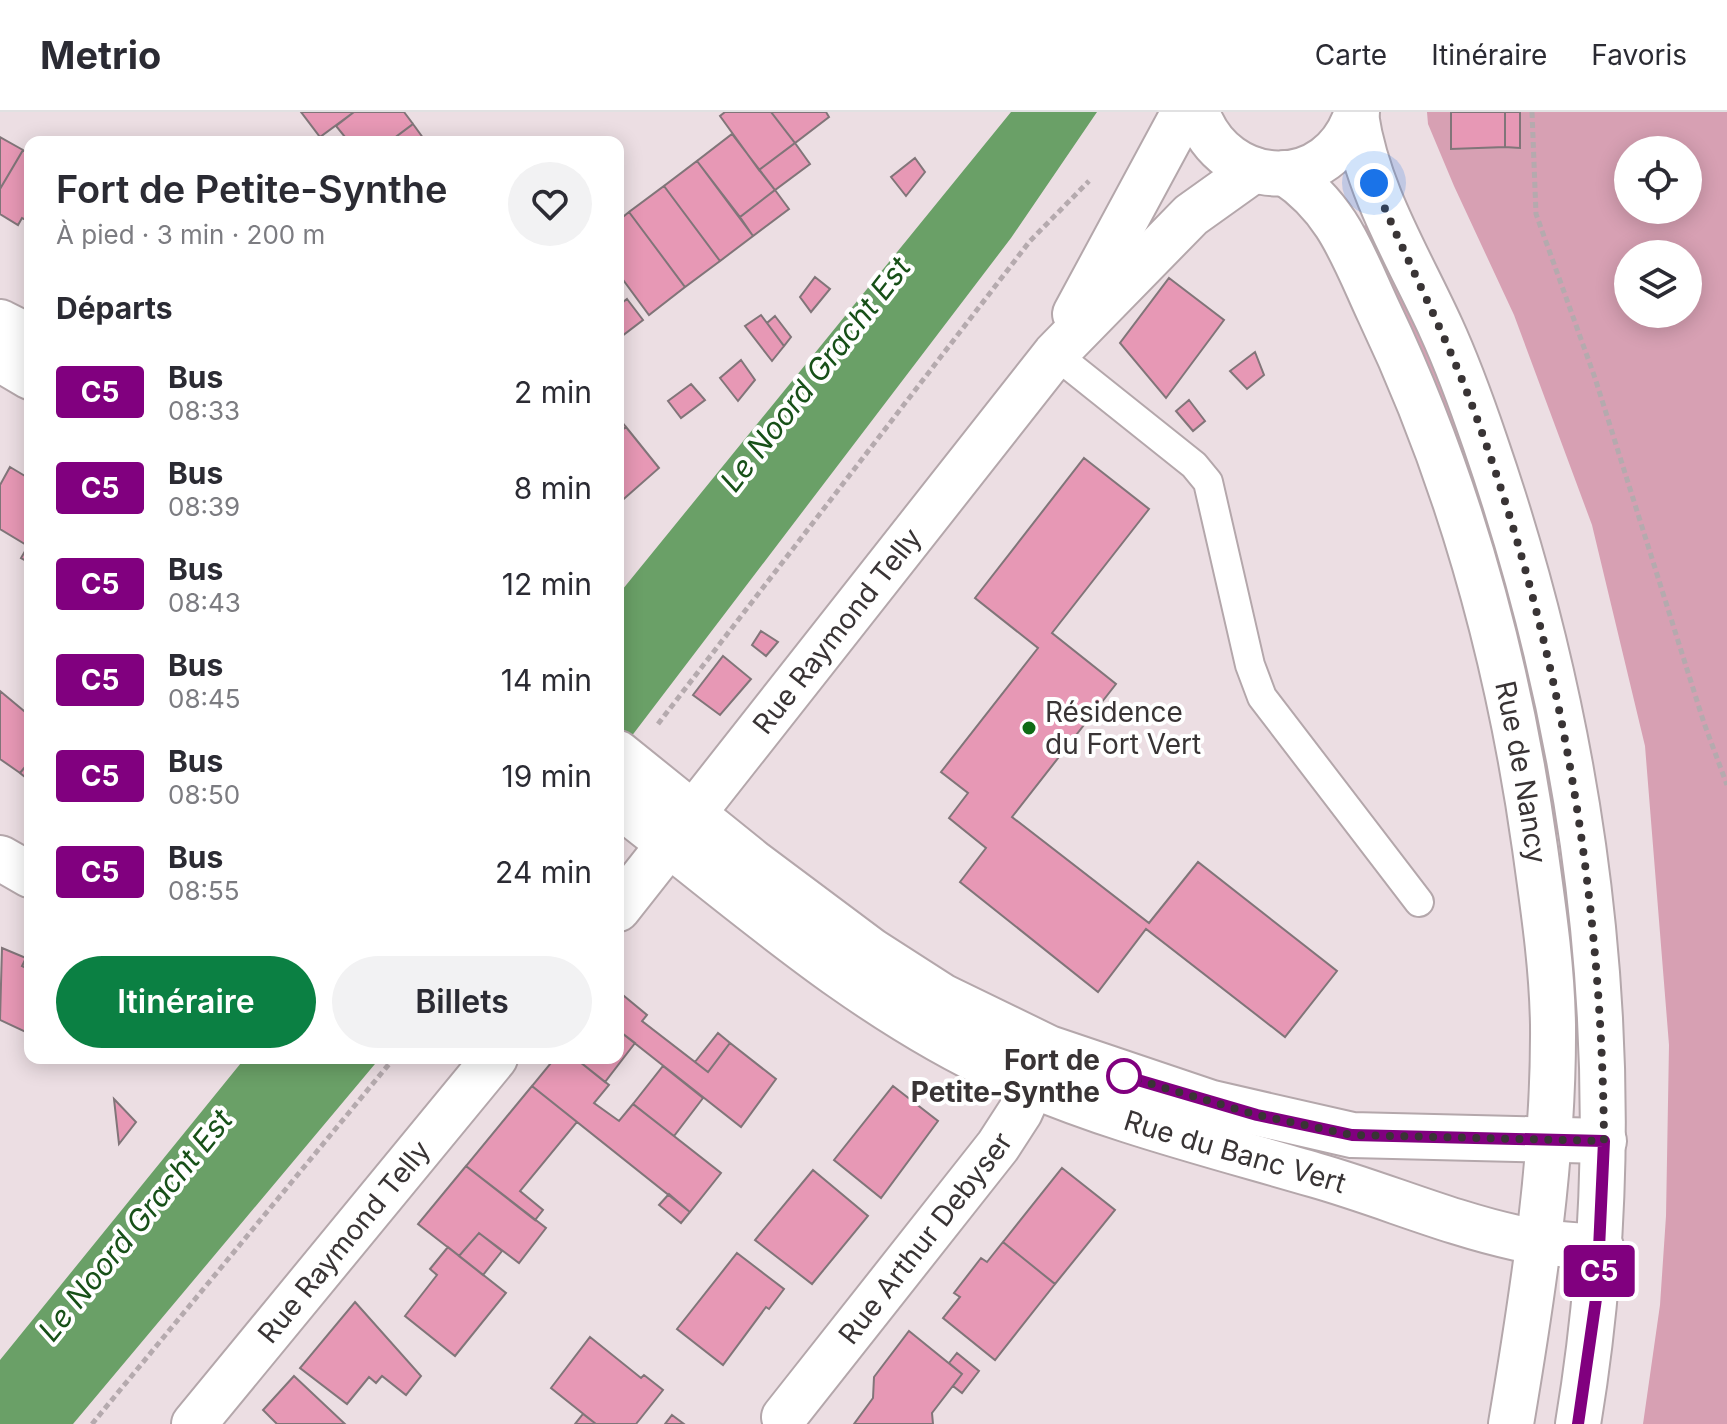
<!DOCTYPE html>
<html lang="fr">
<head>
<meta charset="utf-8">
<style>
	body { margin:0; font-family:Inter,sans-serif; background:#f2f2f3; color:#2b2b33; height:100vh; display:flex; flex-direction:column; font-size:30px; white-space:nowrap }
	* { box-sizing:border-box; margin:0 }
	p { font-size:26px; color:#7c7c81 }
	.icon { flex:none; width:44px; height:44px; fill:none; stroke:currentColor; stroke-width:2; stroke-linecap:round; stroke-linejoin:round }
	.map { position:relative; flex:1; overflow:hidden }
	.side { position:absolute; left:24px; top:24px; width:600px; height:928px; display:flex; flex-direction:column; background:#fff; border-radius:16px; box-shadow:0 4px 20px #0003 }
	.side>* { flex:none }
	.badge { padding:0 16px; border-radius:6px; font-size:28px; line-height:52px }
	.fabs { position:absolute; left:1614px; top:24px; display:grid; gap:16px }
	.fabs a { display:grid; place-items:center; width:88px; height:88px; border-radius:50%; background:#fff; box-shadow:0 4px 20px #0003; font-size:40px }
	.you { position:absolute; width:40px; height:40px; margin:-20px; border:6px solid #fff; border-radius:50%; background:#1a73e8; box-shadow:0 0 0 12px #1a73e833 }
	.map>.badge { position:absolute; translate:-50% -50%; box-shadow:0 0 0 4px #fff }
	h2 { padding:0 32px; font-size:30px; line-height:72px }
	.round { display:grid; place-items:center; flex:none; width:84px; height:84px; border-radius:42px; background:#f2f2f3 }
	.headline { display:flex; align-items:center; justify-content:space-between; height:136px; padding:0 32px }
	h1 { font-size:38px; font-weight:600; line-height:60px }
	.cta { display:flex; gap:16px; margin-top:auto; padding:16px 32px }
	.cta a { flex:1; height:92px; border-radius:48px; background:#0b8043; color:#fff; font-size:32px; font-weight:600; line-height:92px; text-align:center }
	.cta a+a { background:#f2f2f3; color:#2b2b33 }
	ul { padding:0; list-style:none }
	li { display:flex; align-items:center; gap:24px; height:96px; padding:0 32px }
	li div { flex:1 }
	li b { display:block; font-size:30px }
	li em { font-style:normal }
	li .badge { min-width:88px; font-weight:700; text-align:center }
	header { display:flex; align-items:center; gap:48px; box-sizing:border-box; height:112px; padding:0 40px; background:#fff; border-bottom:2px solid #e1e1e2 }
	header strong { font-size:38px }
	nav { display:flex; gap:44px; margin-inline-start:auto; font-size:28px }
	.map>svg:first-child { display:block }
	.green { fill:#d7a0b3; fill-rule:evenodd }
	.water { fill:#6aa067 }
	.building { fill:#e798b5; stroke:#817579; stroke-width:2 }
	.lines { fill:none; stroke-linecap:round; stroke-linejoin:round }
	.service-casing { stroke:#b4a7ab; stroke-width:32 }
	.minor-casing { stroke:#b4a7ab; stroke-width:48 }
	.tertiary-casing { stroke:#b4a7ab; stroke-width:48 }
	.secondary-casing { stroke:#b4a7ab; stroke-width:48 }
	.path { stroke:#b5aaae; stroke-width:5; stroke-dasharray:6 4; stroke-linecap:butt }
	.service { stroke:#fff; stroke-width:28 }
	.minor { stroke:#fff; stroke-width:44 }
	.tertiary { stroke:#fff; stroke-width:44 }
	.secondary { stroke:#fff; stroke-width:44 }
	.line-casing { stroke:#fff; stroke-width:18 }
	.line { stroke:#81007f; stroke-width:12 }
	.walk { stroke:#393435; stroke-width:8; stroke-dasharray:0 14.4 }
	.poi-dot { fill:#0f6b15; stroke:#fff; stroke-width:3 }
	.stop-dot { fill:#fff; stroke:#81007f; stroke-width:4 }
	.labels { text-anchor:middle; dominant-baseline:central; stroke-width:8; stroke-linejoin:round; paint-order:stroke }
	.street-label { font-size:28px; fill:#393435; stroke:#fff }
	.poi-label { font-size:28px; fill:#393435; stroke:#fff; text-anchor:start }
	.stop-label { font-size:28px; font-weight:bold; fill:#393435; stroke:#fff; text-anchor:end }
	.water-label { font-size:30px; font-style:italic; fill:#175018; stroke:#fff }
</style>
</head>
<body>
<header>
<strong>Metrio</strong>
<nav><a>Carte</a><a>Itinéraire</a><a>Favoris</a></nav>
</header>
<div class="map">
<svg width="1727" height="1312" viewBox="0 0 1727 1312">
	<rect width="100%" height="100%" fill="#ecdee3"/>
	<path class="green" d="M1427,0H1727V1312H1643L1660,1193L1666,1104L1669,933L1645,634L1592,413L1514,203L1454,74L1428,12ZM1628,38H1688V98H1628ZM1628,142H1688V202H1628Z
		M1371,111L1440,262L1506,457L1565,719L1553,720L1361,115Z
		M1570,748L1582,896H1571L1557,749Z"/>
	<path class="water" d="M1011,0H1097L1011,126L618,642V483Z
		M245,946H380L73,1312H0V1248Z"/>
	<path class="building" d="M301,0H354L320,25Z
		M354,0H404L413,12L389,30H349L336,14Z
		M725,0H771L795,31L759,58L720,4Z
		M771,0H826L829,5L795,31Z
		M1451,0H1505V35L1451,37Z
		M1505,0H1520V36L1505,35Z
		M413,12L426,30H389Z
		M732,22L775,78L740,105L697,49Z
		M0,25L23,38L0,77Z
		M795,31L810,52L775,78L759,58Z
		M23,38L30,43V110L22,106L18,113L0,102V77Z
		M915,46L925,60L906,84L891,65Z
		M697,49L753,124L720,149L664,74Z
		M664,74L720,149L685,175L629,100Z
		M775,78L789,97L753,124L740,105Z
		M629,100L685,175L649,203L618,161V109Z
		M815,165L830,177L811,200L800,185Z
		M1169,166L1224,208L1166,286L1120,231Z
		M627,187L643,208L622,224L618,219V194Z
		M761,203L784,234L772,249L745,214Z
		M775,204L791,225L784,234L767,211Z
		M1255,240L1264,263L1247,277L1230,259Z
		M741,248L755,268L738,289L720,266Z
		M691,272L705,288L681,306L668,289Z
		M1189,288L1205,309L1193,319L1176,299Z
		M618,305L626,315L618,321Z
		M626,315L659,356L618,392V321Z
		M1084,346L1149,397L1052,521L1116,572L1012,705L1149,811L1198,750L1337,859L1285,925L1146,817L1098,880L960,770L986,736L949,706L968,681L941,660L1038,536L975,486Z
		M10,355L30,367V451L21,446L28,434L0,417V373Z
		M761,519L778,530L766,544L752,533Z
		M723,544L751,567L720,603L693,583Z
		M0,579L30,604V649L20,661L0,647Z
		M30,649V669L20,661Z
		M2,836L26,846L22,854L30,858V922L0,908Z
		M26,846L30,848V858L22,854Z
		M618,879L647,903L642,909L708,960L730,931L776,967L741,1015L618,918Z
		M618,918L635,931L605,970L575,946H618Z
		M718,921L730,931L708,960L695,950Z
		M555,946H575L609,973L594,991L619,1009L633,992L721,1061L690,1100L532,974Z
		M663,954L703,986L674,1024L633,992Z
		M532,974L577,1010L520,1079L543,1098L535,1108L466,1054Z
		M893,974L938,1009L881,1086L834,1048Z
		M114,987L136,1010L119,1032Z
		M466,1054L546,1116L519,1151L479,1121L459,1144L418,1112Z
		M1062,1056L1115,1098L1055,1172L1003,1130Z
		M813,1058L868,1104L812,1172L755,1128Z
		M669,1082L690,1100L681,1111L659,1093Z
		M479,1121L502,1139L483,1163L459,1144Z
		M1003,1130L1055,1172L995,1248L943,1206L960,1185L954,1181L981,1146L987,1150Z
		M448,1135L506,1181L455,1244L405,1204L437,1163L430,1157Z
		M737,1141L784,1177L769,1197L766,1195L723,1253L677,1217Z
		M355,1190L421,1264L406,1283L382,1264L376,1271L369,1265L347,1292L300,1256Z
		M909,1219L962,1262L932,1301L933,1312H854L873,1286L874,1265Z
		M590,1225L641,1266L644,1263L663,1278L636,1312H596L551,1276Z
		M957,1241L979,1259L962,1281L953,1274L962,1262L949,1251Z
		M294,1264L345,1312H277L263,1298Z
		M583,1302L596,1312H575Z
		M672,1303L684,1312H665Z"/>
	<g class="lines">
		<defs>
			<path id="service" d="M1055,242L1194,353L1208,370L1250,553L1262,585L1419,790"/>
			<g id="minor">
				<path d="M1075,202L1184,0"/>
				<path d="M0,746L30,763"/>
				<path id="s1" d="M618,797L1055,242L1191,103L1254,58"/>
				<path id="s2" d="M784,1305L998,1034L1020,1000L1048,938"/>
				<path id="s3" d="M194,1312L495,946"/>
			</g>
			<g id="tertiary">
				<path d="M0,210L30,225"/>
				<path d="M0,247L30,265"/>
				<path d="M618,641L753,750L872,839L942,884L1049,936L1212,991L1352,1023L1604,1029"/>
				<path id="s4" d="M618,692C742,788 860,895 1004,961C1104,1006 1209,1032 1315,1063C1382,1082 1448,1111 1517,1126C1544,1132 1573,1133 1601,1135"/>
			</g>
			<g id="secondary">
				<path d="M1197,0C1225,80 1331,84 1357,0"/>
				<path d="M1356,3C1367,79 1410,148 1441,216C1458,253 1472,292 1485,330C1594,646 1633,982 1578,1312"/>
				<path id="s5" d="M1285,61C1338,96 1353,144 1379,200C1459,368 1509,551 1535,736C1543,794 1552,853 1553,913C1554,1045 1533,1181 1511,1312"/>
			</g>
		</defs>
		<use href="#service" class="service-casing"/>
		<use href="#minor" class="minor-casing"/>
		<use href="#tertiary" class="tertiary-casing"/>
		<use href="#secondary" class="secondary-casing"/>
		<path class="path" d="M1532,0L1536,102L1595,266L1704,611L1727,673
			M658,612L1030,129L1089,69
			M92,1312L394,946"/>
		<use href="#service" class="service"/>
		<use href="#minor" class="minor"/>
		<use href="#tertiary" class="tertiary"/>
		<use href="#secondary" class="secondary"/>
	</g>
	<g class="lines">
		<defs>
			<path id="line" d="M1124,964L1257,1003L1352,1023L1604,1029L1597,1180L1578,1312"/>
		</defs>
		<use href="#line" class="line-casing"/>
		<use href="#line" class="line"/>
		<path class="walk" d="M1124,964L1257,1003L1352,1023L1604,1029C1602,782 1561,537 1476,304C1447,224 1407,150 1374,71"/>
	</g>
	<circle class="poi-dot" cx="1029" cy="616" r="8"/>
	<circle class="stop-dot" cx="1124" cy="964" r="16"/>
	<g class="labels">
		<g class="street-label">
			<text stroke="none"><textPath href="#s1" startOffset="354">Rue Raymond Telly</textPath></text>
			<text stroke="none"><textPath href="#s5" startOffset="654">Rue de Nancy</textPath></text>
			<text stroke="none"><textPath href="#s4" startOffset="716">Rue du Banc Vert</textPath></text>
			<text stroke="none"><textPath href="#s2" startOffset="228">Rue Arthur Debyser</textPath></text>
			<text stroke="none"><textPath href="#s3" startOffset="236">Rue Raymond Telly</textPath></text>
		</g>
		<g class="poi-label">
			<text x="1045" y="600">Résidence<tspan x="1045" dy="32">du Fort Vert</tspan></text>
		</g>
		<g class="stop-label">
			<text x="1100" y="948">Fort de<tspan x="1100" dy="32">Petite-Synthe</tspan></text>
		</g>
		<g class="water-label">
			<text transform="translate(815 262) rotate(-52)">Le Noord Gracht Est</text>
			<text transform="translate(135 1113) rotate(-51)">Le Noord Gracht Est</text>
		</g>
	</g>
</svg>
<div class="fabs">
<a><svg class="icon" aria-label="locate" viewBox="0 0 24 24"><circle cx="12" cy="12" r="6"/><path d="M12 2v4M12 18v4M2 12h4M18 12h4"/></svg></a>
<a><svg class="icon" aria-label="layers" viewBox="0 0 24 24"><path d="M12 4l9 5-9 5-9-5zM3 14l9 5 9-5"/></svg></a>
</div>
<div class="you" style="left:1374px;top:71px"></div>
<b class="badge" style="left:1599px;top:1159px;background:#81007f;color:#fff">C5</b>
<section class="side">
<div class="headline"><div><h1>Fort de Petite-Synthe</h1><p>À pied · 3 min · 200 m</p></div><a class="round"><svg class="icon" aria-label="heart" viewBox="0 0 24 24"><path d="M12 20l-8-8c-3-5 5-10 8-4 3-6 11-1 8 4z"/></svg></a></div>
<h2>Départs</h2>
<ul>
<li><span class="badge" style="background:#81007f;color:#fff">C5</span><div><b>Bus</b><p>08:33</p></div><em>2 min</em></li>
<li><span class="badge" style="background:#81007f;color:#fff">C5</span><div><b>Bus</b><p>08:39</p></div><em>8 min</em></li>
<li><span class="badge" style="background:#81007f;color:#fff">C5</span><div><b>Bus</b><p>08:43</p></div><em>12 min</em></li>
<li><span class="badge" style="background:#81007f;color:#fff">C5</span><div><b>Bus</b><p>08:45</p></div><em>14 min</em></li>
<li><span class="badge" style="background:#81007f;color:#fff">C5</span><div><b>Bus</b><p>08:50</p></div><em>19 min</em></li>
<li><span class="badge" style="background:#81007f;color:#fff">C5</span><div><b>Bus</b><p>08:55</p></div><em>24 min</em></li>
</ul>
<div class="cta"><a>Itinéraire</a><a>Billets</a></div>
</section>
</div>
</body>
</html>
